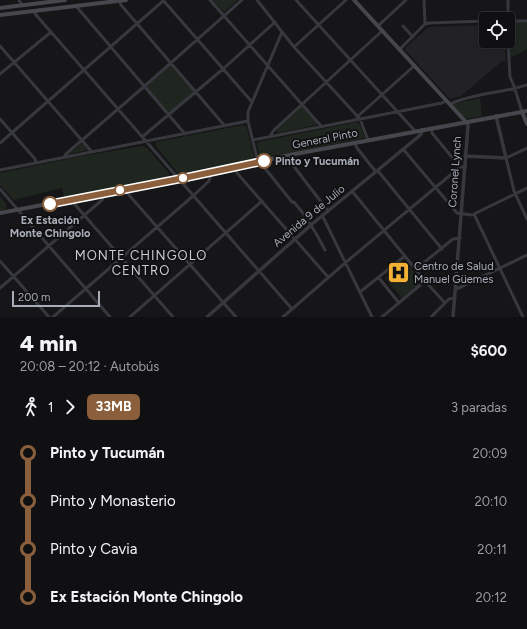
<!DOCTYPE html>
<html lang="es">
<head>
<meta charset="utf-8">
<style>
	body { margin:0; font-family:Figtree,sans-serif; background:#19191b; color:#f1f3f6; height:100vh; display:flex; flex-direction:column; font-size:15px; white-space:nowrap }
	* { box-sizing:border-box; margin:0 }
	p { font-size:13px; color:#9c9d9f }
	.icon { flex:none; width:22px; height:22px; fill:none; stroke:currentColor; stroke-width:2; stroke-linecap:round; stroke-linejoin:round }
	.map { position:relative; height:317px; overflow:hidden }
	.panel { display:flex; flex-direction:column; background:#101012; flex:1 }
	.panel>* { flex:none }
	.badge { padding:0 8px; border-radius:6px; font-size:14px; line-height:26px }
	.fabs { position:absolute; left:479px; top:12px; display:grid; gap:8px }
	.fabs a { display:grid; place-items:center; width:36px; height:36px; border-radius:4px; background:#101012; box-shadow:0 2px 6px #0003,0 0 0 1px #303032; font-size:20px }
	.scale { position:absolute; left:12px; bottom:10px; width:88px; box-sizing:border-box; padding-left:4px; border:2px solid #a8adb8; border-top:0; font-size:11px; line-height:14px; white-space:nowrap; color:#a8adb8; -webkit-text-stroke:3px #111113; paint-order:stroke }
	.map>.badge { position:absolute; translate:-50% -50%; box-shadow:0 0 0 2px #fff }
	.legs { display:flex; align-items:center; gap:6px; height:44px; padding:0 20px; font-size:13px }
	.legs p { margin-inline-start:auto }
	.overview { display:flex; align-items:center; justify-content:space-between; height:68px; padding:0 20px }
	h1 { font-size:22px; font-weight:800; line-height:30px }
	ul { padding:0 20px; list-style:none }
	li { display:flex; align-items:center; gap:14px; height:48px; font-size:15px }
	li i { display:grid; place-items:center; width:6px; height:100%; margin:0 5px; background:currentColor }
	li i::after { content:''; width:10px; height:10px; margin:-5px; border:3px solid; border-radius:50%; background:#101012 }
	li p { margin-inline-start:auto }
	li:first-child i { background:linear-gradient(#0000 50%,currentColor 0) }
	li:last-child i { background:linear-gradient(currentColor 50%,#0000 0) }
	.map>svg:first-child { display:block }
	.built { fill:#222225 }
	.green { fill:#1e261f }
	.lines { fill:none; stroke-linecap:round; stroke-linejoin:round }
	.minor { stroke:#37383d; stroke-width:3 }
	.tertiary { stroke:#37383d; stroke-width:3.5 }
	.secondary { stroke:#45474d; stroke-width:4 }
	.line-1-casing { stroke:#fff; stroke-width:9 }
	.line-1 { stroke:#8b5e3c; stroke-width:6 }
	.stop-1-dot { fill:#fff; stroke:#8b5e3c; stroke-width:2 }
	.labels { text-anchor:middle; dominant-baseline:central; stroke-width:4; stroke-linejoin:round; paint-order:stroke }
	.street-label { font-size:11px; fill:#a8adb8; stroke:#111113 }
	.stop-label { font-size:11px; font-weight:bold; fill:#a8adb8; stroke:#111113; text-anchor:start }
	.poi-label { font-size:11px; fill:#a8adb8; stroke:#111113; text-anchor:start }
	.quarter-label { font-size:13px; letter-spacing:1px; fill:#c9ccd4; stroke:#111113 }
</style>
</head>
<body>
<div class="map">
<svg width="527" height="317" viewBox="0 0 527 317">
	<rect width="100%" height="100%" fill="#161618"/>
	<path class="built" d="M486,25V41H505L506,61L501,62L461,96L450,99L406,51L405,48L429,27Z"/>
	<path class="green" d="M212,0H238L224,12Z
		M527,22V49L510,58L509,25L511,23Z
		M171,63L196,91L169,115L144,87Z
		M480,98L482,116L466,119L453,106L454,104Z
		M302,106L316,122V125L278,133L277,132V129Z
		M357,122L360,125L365,138H364L262,159L260,158L257,144L258,142Z
		M243,125L246,126L247,128L254,156V160L250,161L180,176L156,146V142Z
		M81,144H83L88,150L69,154Z
		M142,146L147,148L169,173V176L167,179L64,197L62,188L14,200L0,185V173L82,156Z
		M0,196L7,205L5,210L0,211Z
		M405,261L422,282L402,298L385,278Z"/>
	<g class="lines">
		<path class="minor" d="M19,0L22,5
			M163,0L252,102
			M210,0L321,126
			M257,0L294,47L360,119L368,140
			M296,0L415,131
			M508,0V19
			M120,1L121,5L224,125
			M76,6L185,134
			M34,11L36,15L51,32L292,309
			M508,21H527
			M425,24L429,23L486,21
			M378,26L406,0
			M403,26L413,37
			M508,41L510,77L514,86L522,112
			M0,46L92,152
			M294,47L346,0
			M399,50L425,24L424,0
			M0,74L51,32
			M450,104C474,93 502,93 527,85
			M357,117L414,66
			M0,119L35,159L36,162
			M431,128L432,133L460,167
			M270,136L274,130L382,31
			M142,137L223,69L275,22
			M253,140L442,103L446,101
			M0,143L163,1
			M355,143L357,148L376,172
			M527,148L506,158L514,191L527,219
			M403,149L457,213L472,215L527,188
			M286,156L328,211
			M64,157L66,154L147,84L242,0
			M258,162L248,121V112L282,32
			M262,162L264,167L292,202H294C307,217 316,232 325,250
			M235,168L237,173L328,277
			M0,170L248,121
			M378,171L442,249
			M0,189L110,317
			M126,189L129,195L236,317
			M352,191L425,281L445,303
			M71,200L173,317
			M474,214L523,317
			M322,215L372,317
			M0,261L49,317
			M416,269L453,239L460,238
			M379,278L399,303
			M0,288L102,200L106,193
			M456,289L461,287L527,255
			M360,292L405,256
			M53,317L193,196L209,181L212,172
			M130,317L262,201
			M283,317L345,263L460,167H465
			M382,317L425,281
			M431,317L449,299L455,298"/>
		<path class="tertiary" d="M465,156L506,158L496,116
			M207,317L311,225L418,137L421,134L422,130
			M453,317L468,126L466,122"/>
		<path class="secondary" d="M354,0L466,122
			M0,8L65,0
			M0,15L126,0
			M522,112L527,124
			M0,213L184,178L295,154L527,111"/>
	</g>
	<g class="lines">
		<defs>
			<path id="line-1" d="M50,204L184,178L264,161"/>
		</defs>
		<use href="#line-1" class="line-1-casing"/>
		<use href="#line-1" class="line-1"/>
	</g>
	<defs>
		<symbol id="hospital-square" viewBox="-11 -11 22 22"><rect x="-9" y="-9" width="18" height="18" rx="4" fill="#f2b134" stroke="#111113"/><path d="M-5-5h3v3.5h4V-5h3V5h-3V1.5h-4V5h-3Z" fill="#111"/></symbol>
	</defs>
	<g fill-rule="evenodd">
		<use href="#hospital-square" x="386" y="260" width="25" height="25"/>
	</g>
	<g class="stop-1-dot">
		<circle cx="264" cy="161" r="7"/>
		<circle cx="183" cy="178" r="5"/>
		<circle cx="120" cy="190" r="5"/>
		<circle cx="50" cy="204" r="7"/>
	</g>
	<g class="labels">
		<g class="street-label">
			<text transform="translate(325 139) rotate(-11)">General Pinto</text>
			<text transform="translate(455 172) rotate(-86)">Coronel Lynch</text>
			<text transform="translate(309 216) rotate(-40)">Avenida 9 de Julio</text>
		</g>
		<g class="stop-label">
			<text x="275" y="161">Pinto y Tucumán</text>
			<text x="50" y="220" text-anchor="middle">Ex Estación<tspan x="50" dy="13">Monte Chingolo</tspan></text>
		</g>
		<g class="poi-label">
			<text x="414" y="266">Centro de Salud<tspan x="414" dy="13">Manuel Güemes</tspan></text>
		</g>
		<g class="quarter-label">
			<text x="141" y="255">MONTE CHINGOLO<tspan x="141" dy="15">CENTRO</tspan></text>
		</g>
	</g>
</svg>
<div class="fabs">
<a><svg class="icon" aria-label="locate" viewBox="0 0 24 24"><circle cx="12" cy="12" r="6"/><path d="M12 2v4M12 18v4M2 12h4M18 12h4"/></svg></a>
</div>
<div class="scale">200 m</div>
</div>
<section class="panel">
<div class="overview"><div><h1>4 min</h1><p>20:08 – 20:12 · Autobús</p></div><b>$600</b></div>
<div class="legs"><svg class="icon" aria-label="walk" viewBox="0 0 24 24"><circle cx="13" cy="4" r="2"/><path d="M13 8l-2 6 4 7M11 14l-3 7M7 12l3-4h3l4 4"/></svg>1<svg class="icon" aria-label="forward" viewBox="0 0 24 24"><path d="M9 5l7 7-7 7"/></svg><b class="badge" style="background:#8b5e3c;color:#fff">33MB</b><p>3 paradas</p></div>
<ul>
<li><i style="color:#8b5e3c"></i><b>Pinto y Tucumán</b><p>20:09</p></li>
<li><i style="color:#8b5e3c"></i><span>Pinto y Monasterio</span><p>20:10</p></li>
<li><i style="color:#8b5e3c"></i><span>Pinto y Cavia</span><p>20:11</p></li>
<li><i style="color:#8b5e3c"></i><b>Ex Estación Monte Chingolo</b><p>20:12</p></li>
</ul>
</section>
</body>
</html>
